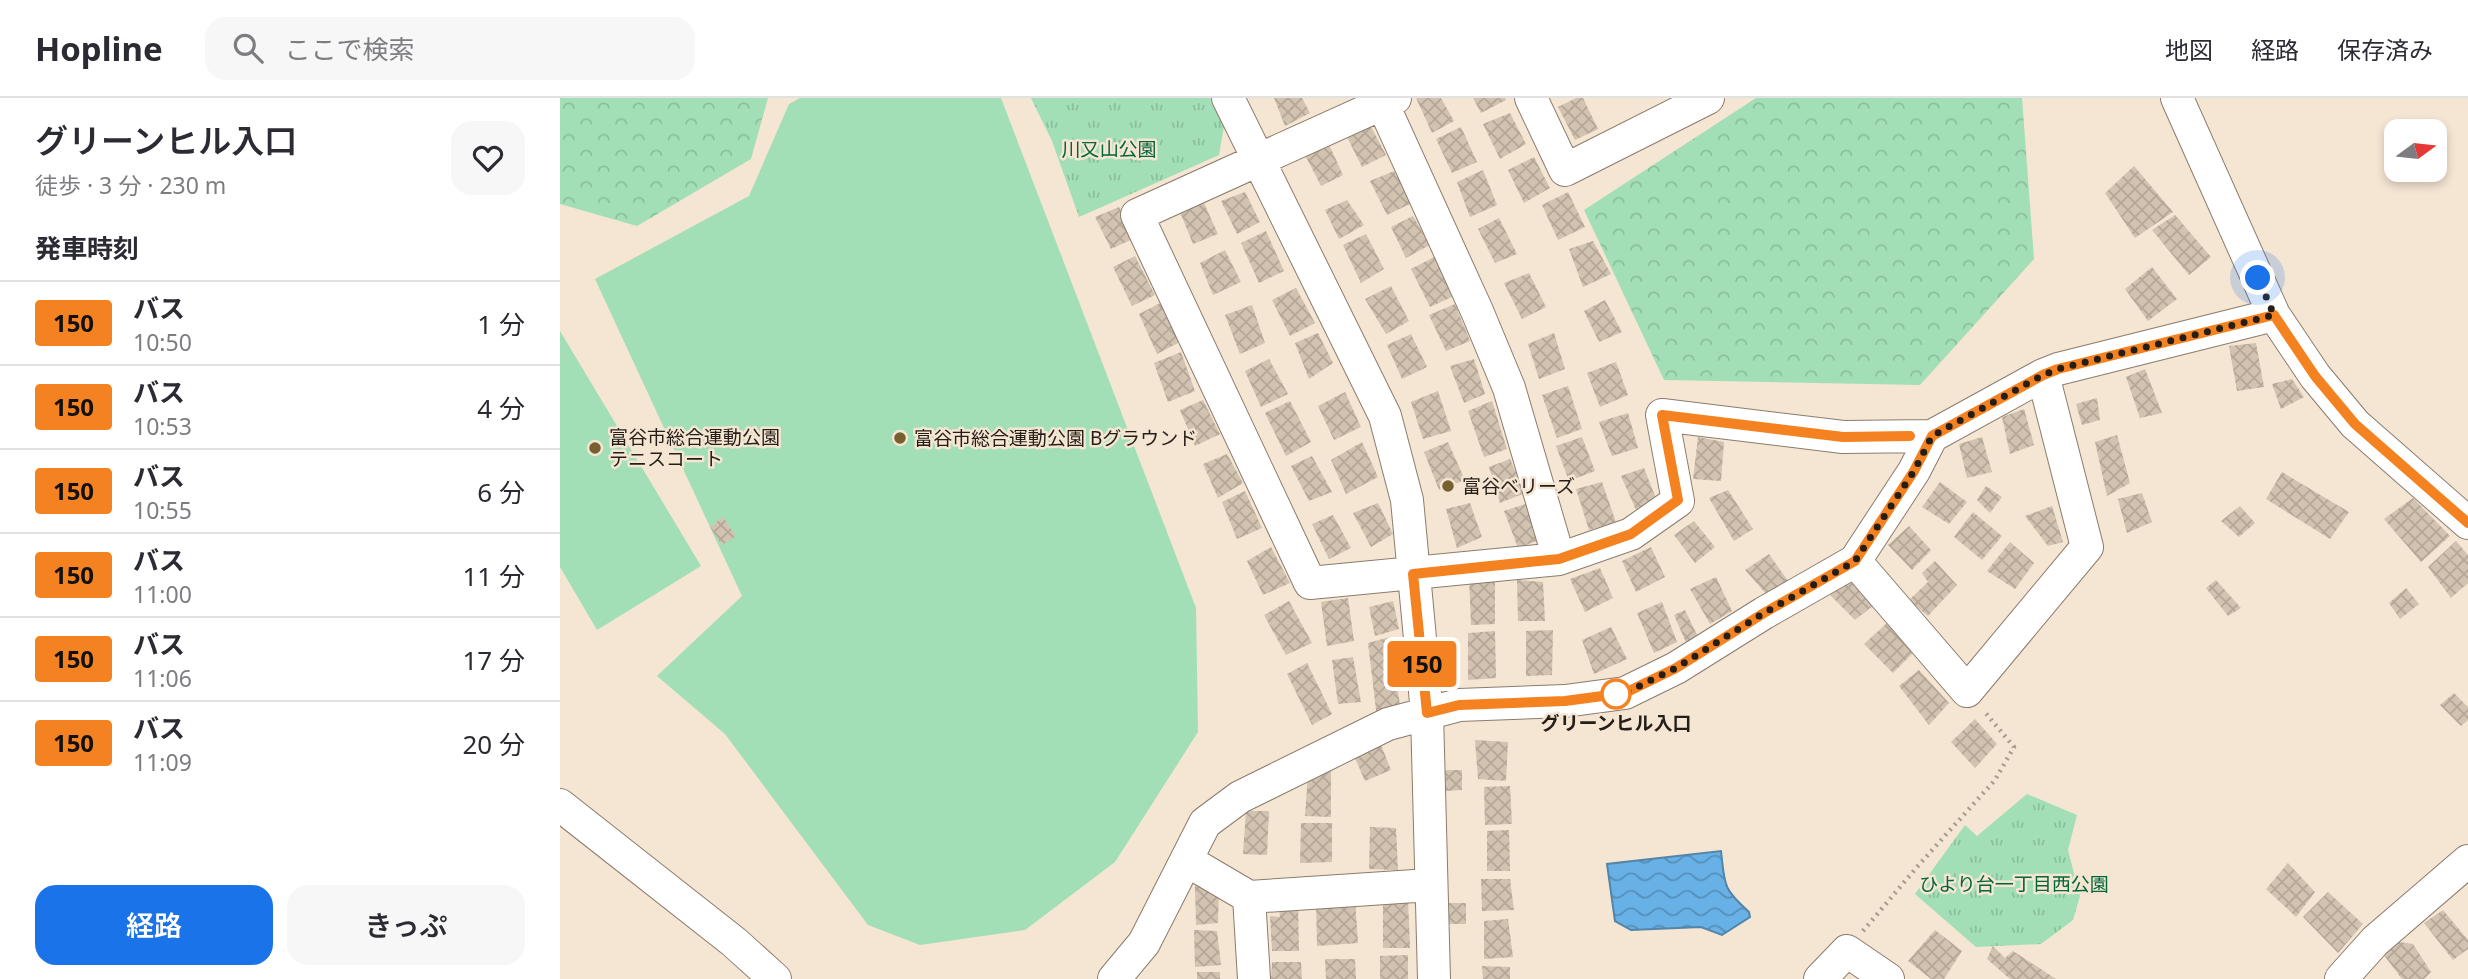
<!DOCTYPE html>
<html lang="ja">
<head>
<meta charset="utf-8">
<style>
	body { margin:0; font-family:"Noto Sans","Noto Sans JP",sans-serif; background:#f7f7f7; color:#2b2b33; height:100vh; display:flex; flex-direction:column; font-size:26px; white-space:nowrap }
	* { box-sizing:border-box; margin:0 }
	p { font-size:23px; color:#7c7c81 }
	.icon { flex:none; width:38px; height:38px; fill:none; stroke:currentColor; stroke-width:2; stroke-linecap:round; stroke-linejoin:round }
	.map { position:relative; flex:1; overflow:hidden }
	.details { display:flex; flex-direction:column; background:#fff; width:560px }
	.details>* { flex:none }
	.badge { padding:0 14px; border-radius:5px; font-size:24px; line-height:46px }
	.needle { width:46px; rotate:75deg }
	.controls { position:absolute; left:1824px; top:21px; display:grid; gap:14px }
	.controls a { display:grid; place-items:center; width:63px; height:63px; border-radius:14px; background:#fff; box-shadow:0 4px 10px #0003; font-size:35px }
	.you { position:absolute; width:35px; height:35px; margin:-18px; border:5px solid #fff; border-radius:50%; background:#1a73e8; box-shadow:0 0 0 10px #1a73e833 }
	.map>.badge { position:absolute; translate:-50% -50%; box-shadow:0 0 0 4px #fff }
	h2 { padding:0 35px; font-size:26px; line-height:63px }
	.round { display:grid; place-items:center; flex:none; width:74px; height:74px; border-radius:21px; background:#f7f7f7 }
	.summary { display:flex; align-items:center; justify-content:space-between; height:119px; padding:0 35px }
	h1 { font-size:33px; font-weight:600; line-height:52px }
	.action { display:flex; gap:14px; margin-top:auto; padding:14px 35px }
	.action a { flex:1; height:80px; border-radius:21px; background:#1a73e8; color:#fff; font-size:28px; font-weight:600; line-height:80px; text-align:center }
	.action a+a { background:#f7f7f7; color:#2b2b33 }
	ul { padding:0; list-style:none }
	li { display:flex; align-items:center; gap:21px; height:84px; padding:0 35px; border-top:2px solid #e1e1e2 }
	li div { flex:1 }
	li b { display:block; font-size:26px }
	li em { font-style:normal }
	li .badge { min-width:77px; font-weight:700; text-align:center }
	header { display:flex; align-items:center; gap:42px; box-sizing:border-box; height:98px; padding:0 35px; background:#fff; border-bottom:2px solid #e1e1e2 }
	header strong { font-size:33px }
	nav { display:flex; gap:38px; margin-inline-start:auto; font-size:24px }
	.search { width:490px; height:63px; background:#f7f7f7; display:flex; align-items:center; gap:18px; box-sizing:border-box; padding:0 24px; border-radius:21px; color:#7c7c81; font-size:26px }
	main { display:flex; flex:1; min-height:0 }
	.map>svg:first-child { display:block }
	.grass { fill:#a2dfb6 }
	.forest { fill:url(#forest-crowns) }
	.park { fill:url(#park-tufts) }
	.water { fill:url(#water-waves); stroke:#5385a9; stroke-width:2 }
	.building { fill:url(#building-cross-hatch) }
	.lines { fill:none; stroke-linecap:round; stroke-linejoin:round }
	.minor-casing { stroke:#8b7c6c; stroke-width:34 }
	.path { stroke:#a79b8d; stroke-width:4.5; stroke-dasharray:2 5; stroke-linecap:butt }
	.minor { stroke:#fff; stroke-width:32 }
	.line-casing { stroke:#fff; stroke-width:16 }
	.line { stroke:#f58220; stroke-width:10 }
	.walk { stroke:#241e17; stroke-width:7; stroke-dasharray:0 12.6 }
	.poi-dot { fill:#776030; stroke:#f5e5d3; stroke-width:2.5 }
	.stop-dot { fill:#fff; stroke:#f58220; stroke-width:3.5 }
	.labels { text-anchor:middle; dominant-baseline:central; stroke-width:5; stroke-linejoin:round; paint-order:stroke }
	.park-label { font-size:19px; fill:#016739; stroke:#f5e5d3 }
	.poi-label { font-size:19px; fill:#241e17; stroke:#f5e5d3; text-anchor:start }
	.stop-label { font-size:19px; font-weight:bold; fill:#241e17; stroke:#f5e5d3 }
</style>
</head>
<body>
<header>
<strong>Hopline</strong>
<div class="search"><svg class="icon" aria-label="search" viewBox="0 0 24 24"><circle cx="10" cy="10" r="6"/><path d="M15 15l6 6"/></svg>ここで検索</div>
<nav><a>地図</a><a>経路</a><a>保存済み</a></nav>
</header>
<main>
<section class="details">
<div class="summary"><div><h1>グリーンヒル入口</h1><p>徒歩 · 3 分 · 230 m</p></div><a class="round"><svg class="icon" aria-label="heart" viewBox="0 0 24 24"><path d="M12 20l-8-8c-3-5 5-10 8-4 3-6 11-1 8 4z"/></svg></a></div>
<h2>発車時刻</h2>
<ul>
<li><span class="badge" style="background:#f58220;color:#111">150</span><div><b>バス</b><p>10:50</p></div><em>1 分</em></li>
<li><span class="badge" style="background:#f58220;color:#111">150</span><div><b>バス</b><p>10:53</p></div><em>4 分</em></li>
<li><span class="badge" style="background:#f58220;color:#111">150</span><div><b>バス</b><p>10:55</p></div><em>6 分</em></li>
<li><span class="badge" style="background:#f58220;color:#111">150</span><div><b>バス</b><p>11:00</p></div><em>11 分</em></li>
<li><span class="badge" style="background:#f58220;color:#111">150</span><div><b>バス</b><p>11:06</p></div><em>17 分</em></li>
<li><span class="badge" style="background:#f58220;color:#111">150</span><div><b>バス</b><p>11:09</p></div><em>20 分</em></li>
</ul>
<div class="action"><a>経路</a><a>きっぷ</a></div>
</section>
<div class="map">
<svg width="1908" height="881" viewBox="0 0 1908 881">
	<defs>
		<pattern id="forest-crowns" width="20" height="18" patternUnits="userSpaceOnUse" patternTransform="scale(1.75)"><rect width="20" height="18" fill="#a2dfb6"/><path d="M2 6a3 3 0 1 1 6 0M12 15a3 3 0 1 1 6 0" fill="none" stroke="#8bbf9c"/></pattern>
		<pattern id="park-tufts" width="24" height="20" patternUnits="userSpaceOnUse" patternTransform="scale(1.75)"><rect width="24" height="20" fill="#a2dfb6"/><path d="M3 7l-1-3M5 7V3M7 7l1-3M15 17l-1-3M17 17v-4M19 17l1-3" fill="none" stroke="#8bbf9c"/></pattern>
		<pattern id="water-waves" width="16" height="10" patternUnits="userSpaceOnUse" patternTransform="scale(1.75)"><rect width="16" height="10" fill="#67b1e7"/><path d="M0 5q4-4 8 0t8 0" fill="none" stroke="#558fba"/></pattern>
		<pattern id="building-cross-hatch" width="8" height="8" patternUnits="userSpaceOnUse" patternTransform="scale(1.75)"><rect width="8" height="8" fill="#d2c3b1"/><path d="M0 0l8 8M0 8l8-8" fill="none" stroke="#b4a798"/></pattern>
	</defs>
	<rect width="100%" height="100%" fill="#f5e5d3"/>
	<path class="grass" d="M240,0H441L636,510L638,634L555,764L465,832L360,847L308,827L165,636L97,578L182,498L35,181L189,98L229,6Z
		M0,233L141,468L37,532L0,469Z"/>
	<path class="forest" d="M0,0H208L191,61L77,128L0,106Z
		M1196,0H1462L1474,161L1360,287L1104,282L1024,112Z"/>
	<path class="park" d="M471,0H650L664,28L659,57L519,119L492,43Z
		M1467,696L1517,717L1508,752L1520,798L1513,822L1481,846L1416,849L1355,796L1405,727L1417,738Z"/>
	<path class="water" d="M1161,753C1165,787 1162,790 1189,814L1190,819L1162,837L1141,829L1071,832L1055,823L1047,766Z"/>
	<path class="building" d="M714,0H742L750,15L725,28Z
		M856,0H881L894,23L872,35Z
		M913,0H945L946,2L921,15Z
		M1016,0H1023L1038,31L1015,42L998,9Z
		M950,15L966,46L940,61L923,26Z
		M808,23L826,57L802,69L784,33Z
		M901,29L917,64L892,75L876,41Z
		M766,40L783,77L761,88L742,51Z
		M974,59L990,90L964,105L948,72Z
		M1574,68L1613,114L1575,140L1545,95Z
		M923,72L937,107L910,119L897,84Z
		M834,73L852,105L827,117L810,83Z
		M685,94L700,124L677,136L661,103Z
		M1008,94L1025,129L998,142L982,107Z
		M787,102L804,127L779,141L765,112Z
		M644,105L658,136L633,146L620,114Z
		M559,109L575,140L551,151L535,119Z
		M1615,117L1651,159L1629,177L1592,132Z
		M853,118L870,147L846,160L831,129Z
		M939,120L957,156L935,165L918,131Z
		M706,133L724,173L699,185L681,145Z
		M806,136L824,171L801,185L783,147Z
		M1033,143L1051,176L1023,189L1009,151Z
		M665,152L681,184L653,197L640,165Z
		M575,158L595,197L572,208L553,169Z
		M874,159L894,198L870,209L851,171Z
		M1592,169L1617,201L1588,223L1565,191Z
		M969,175L986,209L962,221L944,185Z
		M831,188L849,223L826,236L805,201Z
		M736,190L755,225L730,238L712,202Z
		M1045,202L1062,234L1039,244L1024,213Z
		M602,204L620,244L597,256L579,216Z
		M895,206L910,243L886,253L869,217Z
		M692,207L705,245L680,256L665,217Z
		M758,235L773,265L749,281L735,245Z
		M994,235L1005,271L979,281L968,246Z
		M851,236L867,269L842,281L827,247Z
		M1696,245L1704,289L1677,293L1669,248Z
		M621,254L635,293L608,304L594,265Z
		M709,261L728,296L701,309L685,273Z
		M914,261L925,296L904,305L890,268Z
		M1056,264L1068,297L1040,309L1027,275Z
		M1585,271L1602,315L1580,320L1566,279Z
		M1732,281L1744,299L1721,311L1712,286Z
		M1008,288L1022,331L997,340L982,297Z
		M878,293L891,333L863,341L851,304Z
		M785,294L801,329L774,342L758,308Z
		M1537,300L1540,322L1522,327L1516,306Z
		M643,302L660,336L635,348L620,312Z
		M730,303L751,344L726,358L705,315Z
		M932,303L947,351L924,359L908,313Z
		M1464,311L1474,347L1450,356L1442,319Z
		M1068,315L1078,350L1052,358L1039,324Z
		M1557,337L1570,385L1547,398L1535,344Z
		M1022,339L1035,373L1009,383L996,348Z
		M1138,339L1164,344L1161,383L1133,381Z
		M1422,339L1432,374L1407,380L1399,346Z
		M802,344L818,379L786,396L771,362Z
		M888,344L905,382L879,392L864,354Z
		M667,356L683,385L658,400L643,366Z
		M752,358L772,394L749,403L731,368Z
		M950,361L965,395L940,405L929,369Z
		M1084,370L1097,403L1076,412L1061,378Z
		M1722,374L1789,414L1770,441L1706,401Z
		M1042,384L1056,424L1029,432L1016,391Z
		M1380,384L1407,404L1389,426L1362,409Z
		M1426,388L1442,399L1430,415L1417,402Z
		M1168,392L1193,431L1174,443L1149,400Z
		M685,393L702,430L677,441L662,404Z
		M1582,395L1592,424L1567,435L1558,401Z
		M1853,400L1890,438L1861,464L1824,421Z
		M818,405L833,436L811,449L793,415Z
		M910,405L922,439L897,450L886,411Z
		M968,405L982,441L958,450L944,413Z
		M1492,408L1503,444L1488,448L1465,418Z
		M1680,408L1695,425L1679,439L1661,423Z
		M1413,414L1442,438L1422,462L1394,439Z
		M773,417L791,450L769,461L752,426Z
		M163,419L176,438L162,447L150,429Z
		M1134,423L1155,449L1135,465L1114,437Z
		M1349,428L1371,452L1352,472L1328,447Z
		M1896,443L1908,457V485L1891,500L1868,469Z
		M1450,444L1474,465L1455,491L1427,473Z
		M711,449L730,485L703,497L687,463Z
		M1091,449L1105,479L1076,494L1062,463Z
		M1209,456L1228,483L1208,498L1185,472Z
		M1375,463L1397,487L1368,518L1349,502L1368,484L1362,475Z
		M1040,470L1053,500L1025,514L1010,481Z
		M1290,477L1315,506L1295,522L1268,495Z
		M1156,479L1172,513L1150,526L1130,491Z
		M909,480H935V526L911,527Z
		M957,482L983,484L985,523H958Z
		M1656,482L1681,510L1668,518L1646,490Z
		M1846,490L1859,506L1840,521L1829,505Z
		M788,500L794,543L767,548L761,504Z
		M729,503L752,545L726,557L704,517Z
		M833,503L839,531L815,538L809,509Z
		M1102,504L1117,544L1094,555L1077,515Z
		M1125,512L1140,543L1128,549L1114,517Z
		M1329,523L1356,552L1333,575L1304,546Z
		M1051,529L1067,561L1034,576L1022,542Z
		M993,532L992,577L966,578V533Z
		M935,533L936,580L908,582V535Z
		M830,539L841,614L817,620L808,545Z
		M793,559L801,604L778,606L772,562Z
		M747,565L772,616L752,627L727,576Z
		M1359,572L1389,605L1369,627L1339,588Z
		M1894,595L1908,609V622L1901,628L1880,607Z
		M1415,621L1437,646L1415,670L1391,644Z
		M819,642L831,672L805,683L792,653Z
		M915,642L948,644L946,683L918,681Z
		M885,672H902V692L886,693Z
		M771,673V719L745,718L748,676Z
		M950,688L952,726L925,727L924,689Z
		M686,713H709L707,757L683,756Z
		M741,725H772V764L740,765Z
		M810,729L836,730L838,772L809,771Z
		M949,732L950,773H927V733Z
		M1728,765L1755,794L1736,819L1706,791Z
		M921,781H950L954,812L922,813Z
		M635,788L659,791L658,825L636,827Z
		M1768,794L1803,826L1778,855L1743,819Z
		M795,801L798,845L757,848L756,805Z
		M848,801L850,850H823V802Z
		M718,803L738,804L739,853H712L710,818L720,819Z
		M885,805H906V826H885Z
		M1883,812L1908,842V851L1893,862L1864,825Z
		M948,821L953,859L924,861V823Z
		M634,832L657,833L661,867L635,869Z
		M1375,832L1402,853L1384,881H1371L1348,863Z
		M1833,843L1853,846L1871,874L1864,881H1842L1823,856Z
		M1433,848L1445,860L1453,853L1496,881H1450L1427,861Z
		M848,857V881H820V858Z
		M765,861H795L796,881H766Z
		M712,864H741L742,881H711Z
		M922,868L950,869V881H923Z
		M637,874H660V881H637Z"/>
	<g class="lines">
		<defs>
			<path id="minor" d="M668,0L825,318L847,402L867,615L874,881
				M820,0L917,213L949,290L999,461
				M835,0L577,117L750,485L999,461L1071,436L1118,403L1102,317L1283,339L1372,338L1483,277L1498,271L1714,217
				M971,0L1005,72L1148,0
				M1617,0L1714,217L1755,278L1795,326L1908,425
				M1295,463L1407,593L1527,449L1483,277
				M0,707L174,844L215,881
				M626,762L689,799L870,787
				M689,799L694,881
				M554,881L584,845L645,725L680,699L828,626L899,607L1005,603L1065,595L1116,570L1204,515L1295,463L1354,373L1372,338
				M1260,881L1287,853L1328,881
				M1781,881L1815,843L1908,763"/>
		</defs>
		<use href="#minor" class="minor-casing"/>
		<path class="path" d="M1303,833L1357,769L1435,682L1454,649L1424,613"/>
		<use href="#minor" class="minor"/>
	</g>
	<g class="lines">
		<defs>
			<path id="line" d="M1350,338L1283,339L1102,317L1118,402L1071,436L999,461L853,476L867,615L899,607L1005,603L1065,595L1116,570L1204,515L1295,463L1354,373L1372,338L1483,277L1498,271L1714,217L1755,278L1795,326L1908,425"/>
		</defs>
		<use href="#line" class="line-casing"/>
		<use href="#line" class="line"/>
		<path class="walk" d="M1056,596L1065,595L1116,570L1204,515L1295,463L1354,373L1372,338L1483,277L1498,271L1714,217L1698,180"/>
	</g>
	<g class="poi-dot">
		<circle cx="340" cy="340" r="7"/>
		<circle cx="35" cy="350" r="7"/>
		<circle cx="888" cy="388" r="7"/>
	</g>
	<circle class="stop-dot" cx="1056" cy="596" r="14"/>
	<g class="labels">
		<g class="park-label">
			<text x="549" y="51">川又山公園</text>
			<text x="1454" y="786">ひより台一丁目西公園</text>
		</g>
		<g class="poi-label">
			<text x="49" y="339">富谷市総合運動公園<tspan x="49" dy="22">テニスコート</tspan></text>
			<text x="354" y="340">富谷市総合運動公園 Bグラウンド</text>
			<text x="902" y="388">富谷ベリーズ</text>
		</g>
		<g class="stop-label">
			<text x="1056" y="625">グリーンヒル入口</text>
		</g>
	</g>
</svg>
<div class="controls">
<a><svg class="needle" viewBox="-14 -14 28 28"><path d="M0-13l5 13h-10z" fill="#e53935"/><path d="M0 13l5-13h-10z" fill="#7c7c81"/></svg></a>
</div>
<div class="you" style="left:1698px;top:180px"></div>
<b class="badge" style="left:862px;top:566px;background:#f58220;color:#111">150</b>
</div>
</main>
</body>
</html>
